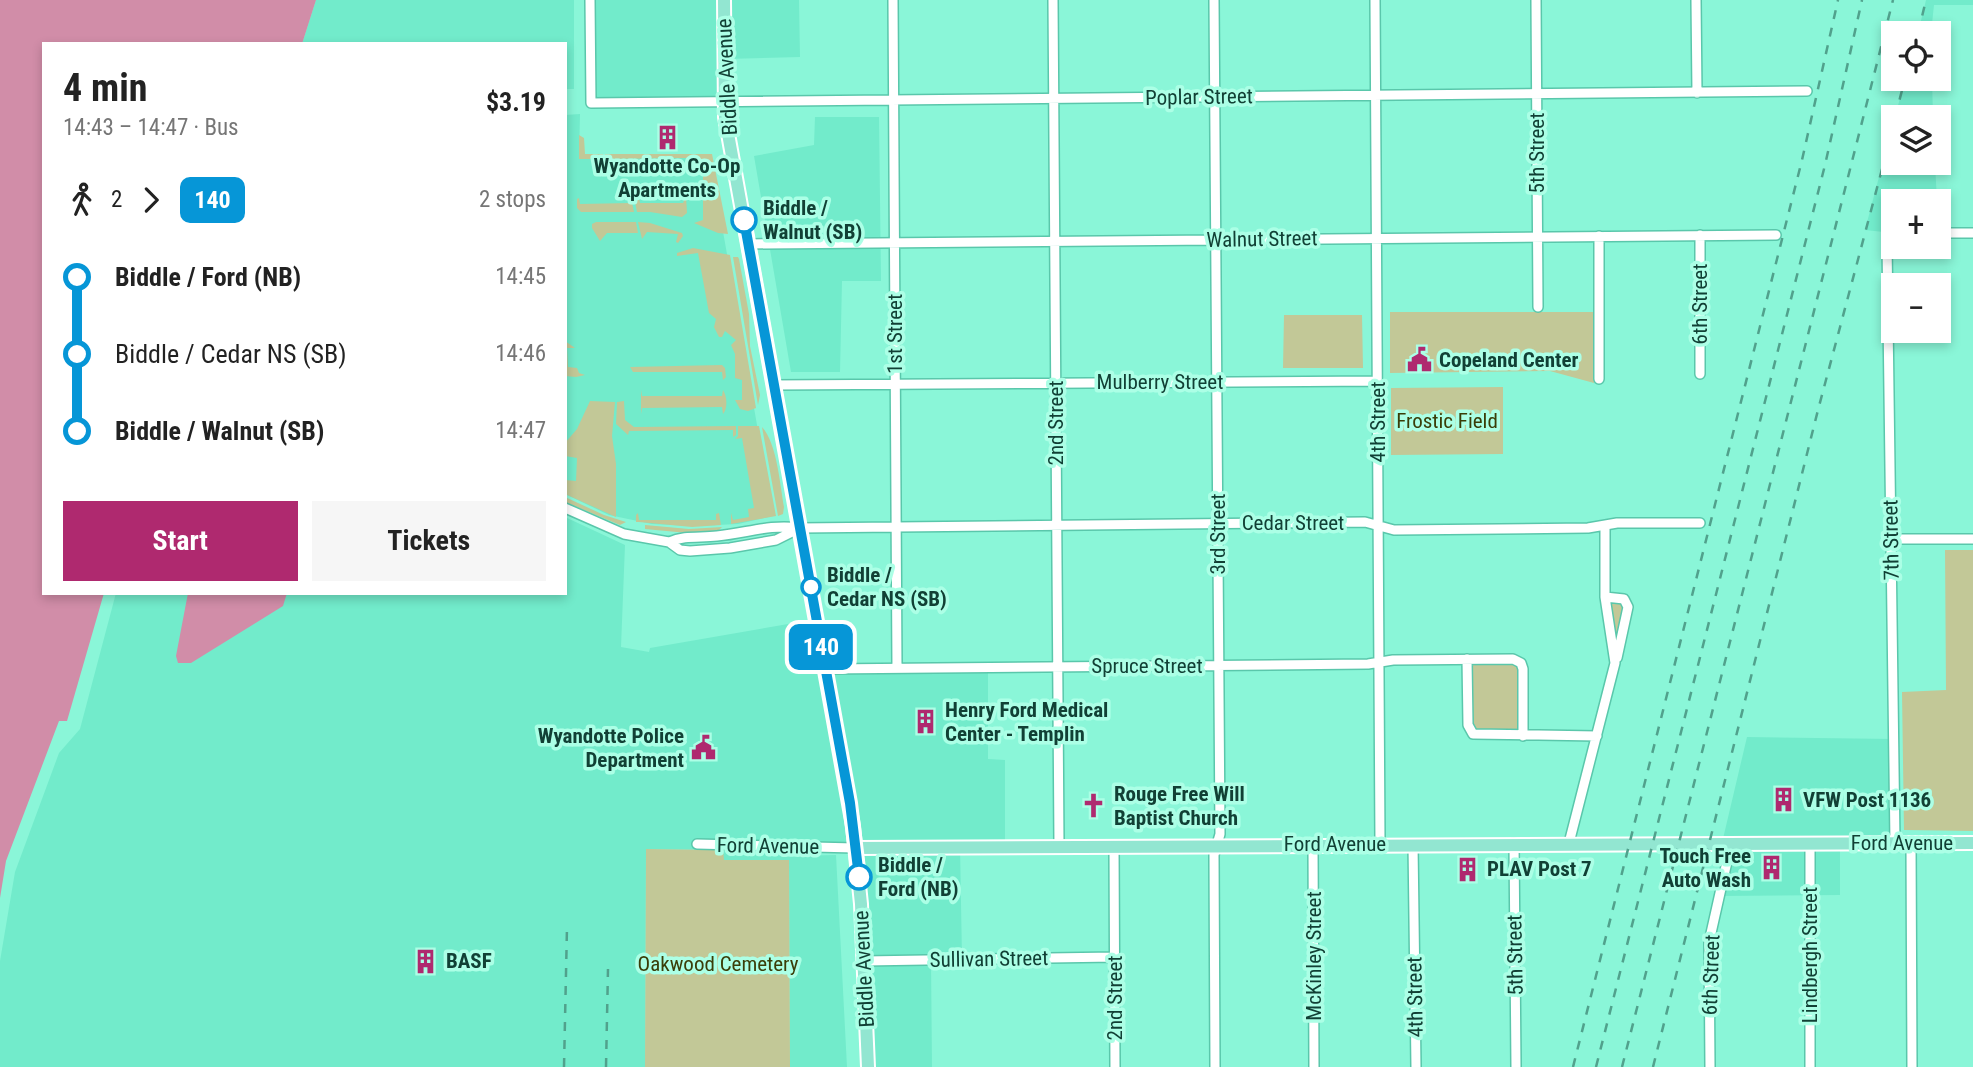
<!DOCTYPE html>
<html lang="en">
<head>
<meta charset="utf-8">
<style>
	body { margin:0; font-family:"Roboto Condensed",sans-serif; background:#f6f6f6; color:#222; height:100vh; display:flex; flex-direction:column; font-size:26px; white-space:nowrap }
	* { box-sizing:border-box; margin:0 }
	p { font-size:23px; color:#767676 }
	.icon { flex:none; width:38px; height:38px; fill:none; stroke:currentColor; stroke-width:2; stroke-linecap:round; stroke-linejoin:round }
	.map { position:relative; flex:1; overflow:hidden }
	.drawer { position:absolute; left:42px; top:42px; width:525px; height:553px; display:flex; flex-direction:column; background:#fff; border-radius:0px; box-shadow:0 4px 10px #0003 }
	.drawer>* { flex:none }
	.badge { padding:0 14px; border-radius:10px; font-size:24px; line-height:46px }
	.tools { position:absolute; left:1881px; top:21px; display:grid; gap:14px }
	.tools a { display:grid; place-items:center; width:70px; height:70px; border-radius:0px; background:#fff; box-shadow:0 4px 10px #0003; font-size:35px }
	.map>.badge { position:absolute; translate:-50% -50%; box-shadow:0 0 0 4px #fff }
	.legs { display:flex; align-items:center; gap:10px; height:77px; padding:0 21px; font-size:23px }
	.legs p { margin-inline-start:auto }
	.headline { display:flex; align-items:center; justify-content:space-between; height:119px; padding:0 21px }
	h1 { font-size:38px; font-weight:700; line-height:52px }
	.action { display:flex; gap:14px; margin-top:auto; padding:14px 21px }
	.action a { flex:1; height:80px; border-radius:0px; background:#af296f; color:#fff; font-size:28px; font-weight:700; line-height:80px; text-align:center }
	.action a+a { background:#f6f6f6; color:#222 }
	ul { padding:0 21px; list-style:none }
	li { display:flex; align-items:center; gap:24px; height:77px; font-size:26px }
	li i { display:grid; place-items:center; width:10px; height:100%; margin:0 9px; background:currentColor }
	li i::after { content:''; width:18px; height:18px; margin:-9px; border:5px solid; border-radius:50%; background:#fff }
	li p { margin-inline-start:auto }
	li:first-child i { background:linear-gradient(#0000 50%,currentColor 0) }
	li:last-child i { background:linear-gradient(currentColor 50%,#0000 0) }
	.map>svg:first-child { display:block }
	.built { fill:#72ebcb }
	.green { fill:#c2c897 }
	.water { fill:#d18da8 }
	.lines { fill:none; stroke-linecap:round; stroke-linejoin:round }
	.minor-casing { stroke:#5ac7ab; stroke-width:12 }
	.major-casing { stroke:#fff; stroke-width:16 }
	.minor { stroke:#fff; stroke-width:9 }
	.major { stroke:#92e6d1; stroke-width:12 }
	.rail { stroke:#51a18c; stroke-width:2.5; stroke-dasharray:9 9; stroke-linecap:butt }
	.line-1-casing { stroke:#fff; stroke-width:16 }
	.line-1 { stroke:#0696d7; stroke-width:10 }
	.stop-1-dot { fill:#fff; stroke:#0696d7; stroke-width:3.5 }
	.labels { text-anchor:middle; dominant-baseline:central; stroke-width:7; stroke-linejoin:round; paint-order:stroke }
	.street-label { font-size:21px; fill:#114035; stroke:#acffe6 }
	.poi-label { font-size:21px; font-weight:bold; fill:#114035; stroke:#acffe6; text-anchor:start }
	.stop-label { font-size:21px; font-weight:bold; fill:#114035; stroke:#acffe6; text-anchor:start }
	.park-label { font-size:21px; fill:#3a3d08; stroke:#acffe6 }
</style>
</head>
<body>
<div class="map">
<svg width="1973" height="1067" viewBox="0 0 1973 1067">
	<rect width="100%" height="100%" fill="#8af6d8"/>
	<path class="built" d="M316,0H574V89H565V44H302Z
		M590,0H799L800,57L725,59V102L591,103Z
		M1926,0H1973V5H1934L1931,33H1918Z
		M1905,79H1932L1933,117H1895Z
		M580,114L579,157L708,156L718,203L773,516L738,524L696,526L652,524L609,515L565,494V115Z
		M815,117H879L881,281H842L840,372H791L754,156L814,145Z
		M1893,124L1894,163H1935L1937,201H1894L1893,233L1865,230Z
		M565,517L625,545L621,647L649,652L650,648L817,619L826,669L988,668V759L1005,760V846H960L962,959L931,960L932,1067H868L855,848L789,847L790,856L836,855L847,1067H790L789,860H723V850L646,849L645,1067H0V961L15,872L59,753L80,729L116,593H565Z
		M1747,737L1893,739L1895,843H1840V895L1718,896L1731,844L1722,843Z"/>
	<path class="green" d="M579,135L584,138L585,154H603V159H579Z
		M605,154H712L728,234L718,233L694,223L703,220V164H693L690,158L605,159Z
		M686,196L687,213L682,217L650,212H637L634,197H639L640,203H683Z
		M579,198L580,204L630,203L631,198L634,212H581L577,208V199Z
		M596,222H636L638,233H607L600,241L592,228V224Z
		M638,222L650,223L682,233L683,236L678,243L676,242L678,234L647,232L642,239Z
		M693,248L730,255L756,408L748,411L740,409L735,400H742V380L735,378V354L731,345L736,340L725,331L722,337H719L714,327L716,319L709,313L698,253L677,256V253Z
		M733,257H738L739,259L749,314L750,346L760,395L758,405Z
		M1390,312H1593L1594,383L1550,371L1390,373Z
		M1284,315H1362L1363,368H1283Z
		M565,341L575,348H567L568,367L577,368L579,373L585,375L576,377L565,376Z
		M722,365L725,368L726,377L723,380L722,372H633L630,367Z
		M1503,387V454L1391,455V388Z
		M641,390L642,396H722L723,390C727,396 728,408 723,414L722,407L642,408L641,414Z
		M590,401L615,402L612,436L616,464V517L565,494V480L576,481L577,458L565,456V443L577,429Z
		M624,401L625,420L634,427L736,426V435L733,437V430L629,431L628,435L616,424L617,402Z
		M738,426H759L776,516L731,524V513L733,520L749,517L748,509L754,508L742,438L735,439L738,436Z
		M762,427C777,443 780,485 784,507L783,514L778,516Z
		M565,497L604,515L626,522L620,525L565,502Z
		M638,513L639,520H716V514L719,513L721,525L692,527L639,522H636V515Z
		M645,525L689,529L722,527L717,532L698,534L645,529Z
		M1945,550H1973V831L1904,830L1902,692L1946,690Z
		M1605,597H1617L1628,607L1615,663Z
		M1473,664H1517L1518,730H1473Z
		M646,849L723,850L724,860H789L790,1067H645Z"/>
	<path class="water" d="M0,0H316L302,44H44V593H104L67,721H59L6,861L0,898Z
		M188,593H287L283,606L191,663H178L176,656Z"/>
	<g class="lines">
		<defs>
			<path id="minor" d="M590,0L591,103L1807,91
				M893,0L897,668
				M1053,0L1059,845
				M1214,0L1220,834L1214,855L1215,1067
				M1375,0L1380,844
				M1536,0L1538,307
				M1696,0L1697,93
				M1939,233H1973
				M1894,234L1888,237L1887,243L1895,843
				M1700,235V374
				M1599,236V379
				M748,244L1776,235
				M774,385L1377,381
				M565,508L624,534L669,542L680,550L690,551L730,548L776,540L800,528
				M1891,539H1973
				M669,542C685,535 700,538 717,536C748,533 768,524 800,528L1365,522L1394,530L1588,528L1617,523H1700
				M1605,597L1624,599L1628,607L1617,658
				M1467,659L1468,725L1473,734L1597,736
				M825,669L1368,664L1393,660L1513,659L1521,663L1523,669V736
				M1514,843L1516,1067
				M1569,843L1615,663L1605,597V525
				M1810,843V1067
				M1911,843L1912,1067
				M697,844L855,848
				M1313,844L1314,1067
				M1413,844L1416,1067
				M1114,845L1115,1067
				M864,961L1115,957
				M1710,1067L1709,942L1731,844"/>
			<path id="major" d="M724,0L725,117L853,826L861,904L868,1067
				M855,848L1973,843"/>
		</defs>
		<use href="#minor" class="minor-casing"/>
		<use href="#major" class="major-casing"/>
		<use href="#minor" class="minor"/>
		<use href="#major" class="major"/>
		<path class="rail" d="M1918,33L1926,0
			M1895,117L1905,79
			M564,1067L567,927
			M606,1067L608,969
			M1573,1067L1802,160L1838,0
			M1596,1067L1825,165L1862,0
			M1622,1067L1893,0
			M1653,1067L1818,410L1894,124"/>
	</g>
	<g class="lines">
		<defs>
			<path id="line-1" d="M744,220L850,803L859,877"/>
		</defs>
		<use href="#line-1" class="line-1-casing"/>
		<use href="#line-1" class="line-1"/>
	</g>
	<defs>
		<symbol id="building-bare" viewBox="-9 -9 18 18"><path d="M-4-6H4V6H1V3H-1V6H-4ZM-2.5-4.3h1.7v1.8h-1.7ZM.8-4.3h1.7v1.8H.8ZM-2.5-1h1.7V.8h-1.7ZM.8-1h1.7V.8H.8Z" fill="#af296f" stroke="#acffe6" stroke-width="2.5" paint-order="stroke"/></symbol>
		<symbol id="civic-bare" viewBox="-9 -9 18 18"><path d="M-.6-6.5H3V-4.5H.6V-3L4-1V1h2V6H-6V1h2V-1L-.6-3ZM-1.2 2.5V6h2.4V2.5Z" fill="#af296f" stroke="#acffe6" stroke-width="2.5" paint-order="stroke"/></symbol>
		<symbol id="church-bare" viewBox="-9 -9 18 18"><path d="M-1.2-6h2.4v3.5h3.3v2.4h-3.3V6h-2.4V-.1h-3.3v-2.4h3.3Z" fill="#af296f" stroke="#acffe6" stroke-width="2.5" paint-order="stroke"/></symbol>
	</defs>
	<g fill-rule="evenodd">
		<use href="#building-bare" x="650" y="120" width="35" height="35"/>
		<use href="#civic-bare" x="1402" y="342" width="35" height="35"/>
		<use href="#building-bare" x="908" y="704" width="35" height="35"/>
		<use href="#civic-bare" x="686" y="730" width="35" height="35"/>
		<use href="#building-bare" x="1766" y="782" width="35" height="35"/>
		<use href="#church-bare" x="1076" y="788" width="35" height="35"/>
		<use href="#building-bare" x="1754" y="850" width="35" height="35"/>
		<use href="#building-bare" x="1450" y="852" width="35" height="35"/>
		<use href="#building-bare" x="408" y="944" width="35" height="35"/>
	</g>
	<g class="stop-1-dot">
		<circle cx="744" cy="220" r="12"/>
		<circle cx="811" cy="587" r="9"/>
		<circle cx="859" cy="877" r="12"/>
	</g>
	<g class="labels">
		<g class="street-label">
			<text transform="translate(727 77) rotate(-93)">Biddle Avenue</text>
			<text transform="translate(1199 97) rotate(-1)">Poplar Street</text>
			<text transform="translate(1537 153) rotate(-90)">5th Street</text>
			<text transform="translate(1262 239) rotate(-1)">Walnut Street</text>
			<text transform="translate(1700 304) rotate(-90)">6th Street</text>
			<text transform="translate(895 334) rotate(-90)">1st Street</text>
			<text x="1160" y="382">Mulberry Street</text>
			<text transform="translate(1378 422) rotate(-90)">4th Street</text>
			<text transform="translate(1056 423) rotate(-90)">2nd Street</text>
			<text x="1293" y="523">Cedar Street</text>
			<text transform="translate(1218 534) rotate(-90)">3rd Street</text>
			<text transform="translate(1891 540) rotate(-91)">7th Street</text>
			<text x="1147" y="666">Spruce Street</text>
			<text x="1902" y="843">Ford Avenue</text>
			<text x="1335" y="844">Ford Avenue</text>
			<text transform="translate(768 846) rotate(1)">Ford Avenue</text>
			<text transform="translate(1515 955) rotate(-91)">5th Street</text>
			<text transform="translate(1810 955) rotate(-90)">Lindbergh Street</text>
			<text transform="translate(1314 956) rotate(-90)">McKinley Street</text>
			<text transform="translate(989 959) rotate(-1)">Sullivan Street</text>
			<text transform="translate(864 969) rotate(-93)">Biddle Avenue</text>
			<text transform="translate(1711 975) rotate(-88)">6th Street</text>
			<text transform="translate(1415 997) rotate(-91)">4th Street</text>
			<text transform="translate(1115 998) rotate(-90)">2nd Street</text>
		</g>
		<g class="poi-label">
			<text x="667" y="166" text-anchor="middle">Wyandotte Co-Op<tspan x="667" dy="24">Apartments</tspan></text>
			<text x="1439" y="360">Copeland Center</text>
			<text x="945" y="710">Henry Ford Medical<tspan x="945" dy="24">Center - Templin</tspan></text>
			<text x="684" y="736" text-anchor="end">Wyandotte Police<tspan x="684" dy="24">Department</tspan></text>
			<text x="1114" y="794">Rouge Free Will<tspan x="1114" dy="24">Baptist Church</tspan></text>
			<text x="1803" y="800">VFW Post 1136</text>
			<text x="1751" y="856" text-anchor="end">Touch Free<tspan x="1751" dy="24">Auto Wash</tspan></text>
			<text x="1487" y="869">PLAV Post 7</text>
			<text x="446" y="961">BASF</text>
		</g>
		<g class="stop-label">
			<text x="763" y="208">Biddle /<tspan x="763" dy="24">Walnut (SB)</tspan></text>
			<text x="827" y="575">Biddle /<tspan x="827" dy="24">Cedar NS (SB)</tspan></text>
			<text x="878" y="865">Biddle /<tspan x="878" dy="24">Ford (NB)</tspan></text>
		</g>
		<g class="park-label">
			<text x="1447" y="421">Frostic Field</text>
			<text x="718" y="964">Oakwood Cemetery</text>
		</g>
	</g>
</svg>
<div class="tools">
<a><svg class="icon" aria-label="locate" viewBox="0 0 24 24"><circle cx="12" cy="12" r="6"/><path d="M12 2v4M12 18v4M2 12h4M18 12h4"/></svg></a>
<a><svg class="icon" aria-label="layers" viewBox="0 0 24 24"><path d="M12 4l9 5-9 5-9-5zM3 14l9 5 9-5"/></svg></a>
<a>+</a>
<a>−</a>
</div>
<b class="badge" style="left:821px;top:647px;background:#0696d7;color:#fff">140</b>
<section class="drawer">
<div class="headline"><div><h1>4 min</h1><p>14:43 – 14:47 · Bus</p></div><b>$3.19</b></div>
<div class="legs"><svg class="icon" aria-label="walk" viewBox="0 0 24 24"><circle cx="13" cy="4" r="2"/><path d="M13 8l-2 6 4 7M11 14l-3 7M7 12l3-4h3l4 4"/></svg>2<svg class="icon" aria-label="forward" viewBox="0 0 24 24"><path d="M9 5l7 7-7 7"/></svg><b class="badge" style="background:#0696d7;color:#fff">140</b><p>2 stops</p></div>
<ul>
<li><i style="color:#0696d7"></i><b>Biddle / Ford (NB)</b><p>14:45</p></li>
<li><i style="color:#0696d7"></i><span>Biddle / Cedar NS (SB)</span><p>14:46</p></li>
<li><i style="color:#0696d7"></i><b>Biddle / Walnut (SB)</b><p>14:47</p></li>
</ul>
<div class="action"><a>Start</a><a>Tickets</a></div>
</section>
</div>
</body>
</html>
